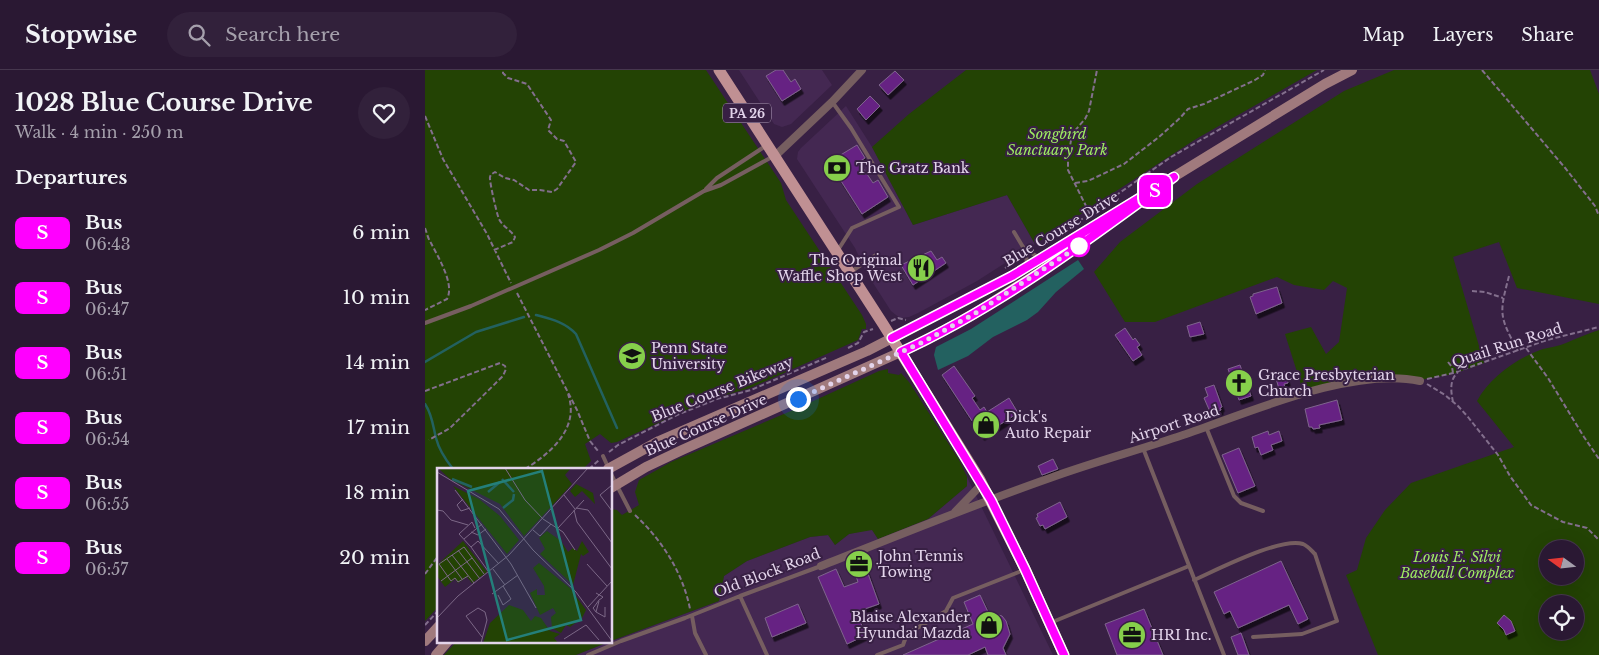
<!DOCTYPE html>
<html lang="en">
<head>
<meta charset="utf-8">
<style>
	body { margin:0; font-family:"Libre Baskerville",serif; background:#32213b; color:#f1f3f6; height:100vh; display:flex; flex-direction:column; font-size:19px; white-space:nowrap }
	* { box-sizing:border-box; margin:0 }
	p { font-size:16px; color:#a5a0ac }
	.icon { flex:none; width:28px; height:28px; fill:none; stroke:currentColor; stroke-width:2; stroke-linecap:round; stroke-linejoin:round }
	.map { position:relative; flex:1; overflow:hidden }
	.details { display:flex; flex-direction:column; background:#2a1833; width:425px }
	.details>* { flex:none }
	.badge { padding:0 10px; border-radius:8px; font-size:18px; line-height:32px }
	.needle { width:32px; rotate:285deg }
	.tools { position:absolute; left:1114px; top:470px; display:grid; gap:10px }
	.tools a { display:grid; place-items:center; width:45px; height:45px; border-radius:50%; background:#2a1833; box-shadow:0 5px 20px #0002,0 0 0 1px #46374e; font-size:25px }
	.you { position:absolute; width:25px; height:25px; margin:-12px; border:4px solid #fff; border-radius:50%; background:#1a73e8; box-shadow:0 0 0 8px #1a73e833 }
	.map>.badge { position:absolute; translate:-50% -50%; box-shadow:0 0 0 2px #fff }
	h2 { padding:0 15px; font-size:19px; line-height:45px }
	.round { display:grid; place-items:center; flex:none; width:52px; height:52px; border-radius:26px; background:#32213b }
	.summary { display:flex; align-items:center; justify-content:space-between; height:85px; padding:0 15px }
	h1 { font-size:24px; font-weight:700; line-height:38px }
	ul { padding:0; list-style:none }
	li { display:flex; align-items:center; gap:15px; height:65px; padding:0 15px }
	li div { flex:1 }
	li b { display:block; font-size:19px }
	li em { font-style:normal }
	li .badge { min-width:55px; font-weight:700; text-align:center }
	header { display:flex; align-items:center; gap:30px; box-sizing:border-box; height:70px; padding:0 25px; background:#2a1833; border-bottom:1px solid #46374e }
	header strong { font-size:24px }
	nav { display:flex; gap:28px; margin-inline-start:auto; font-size:18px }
	.search { width:350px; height:45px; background:#32213b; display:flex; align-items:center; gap:12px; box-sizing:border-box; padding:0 18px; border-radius:28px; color:#a5a0ac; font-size:19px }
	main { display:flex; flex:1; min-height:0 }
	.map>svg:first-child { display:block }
	.built { fill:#442852 }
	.green { fill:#234304; fill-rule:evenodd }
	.water { fill:#236160 }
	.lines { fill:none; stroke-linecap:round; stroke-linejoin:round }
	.stream { stroke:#236160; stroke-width:2.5 }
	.building { fill:#662383; stroke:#7f648d; filter:url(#shadow) }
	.path { stroke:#836f8d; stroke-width:2; stroke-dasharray:5 2.5; stroke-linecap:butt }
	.lane { stroke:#765e60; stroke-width:4 }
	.street { stroke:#765e60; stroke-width:8 }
	.secondary { stroke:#a07a7d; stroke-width:10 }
	.primary { stroke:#c09093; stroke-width:11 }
	.line-casing { stroke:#fff; stroke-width:11 }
	.line { stroke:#f0f; stroke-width:8 }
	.walk { stroke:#e3d4eb; stroke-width:5; stroke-dasharray:0 9 }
	.stop-dot { fill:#fff; stroke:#f0f; stroke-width:2.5 }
	.labels { text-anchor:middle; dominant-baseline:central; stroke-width:4; stroke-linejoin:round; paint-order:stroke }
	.shield { fill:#382044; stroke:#b09eb9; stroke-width:1 }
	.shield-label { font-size:12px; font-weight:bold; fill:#e3d4eb }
	.park-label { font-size:14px; font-style:italic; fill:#9eec62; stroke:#382044 }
	.poi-label { font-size:14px; fill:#e3d4eb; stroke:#382044; text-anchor:start }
	.street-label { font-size:14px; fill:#e3d4eb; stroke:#382044 }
	.inset-river { fill:none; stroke:#236160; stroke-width:2.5 }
	.inset-road { fill:none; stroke:#7c6887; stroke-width:1 }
	.view { fill:#247f7a; fill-opacity:0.15; stroke:#247f7a; stroke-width:2.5 }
	.inset-edge { fill:none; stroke:#e3d4eb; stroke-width:2.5 }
</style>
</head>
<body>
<header>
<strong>Stopwise</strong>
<div class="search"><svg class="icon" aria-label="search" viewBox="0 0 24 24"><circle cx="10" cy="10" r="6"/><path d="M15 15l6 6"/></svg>Search here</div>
<nav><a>Map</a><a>Layers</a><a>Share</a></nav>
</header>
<main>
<section class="details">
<div class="summary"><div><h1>1028 Blue Course Drive</h1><p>Walk · 4 min · 250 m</p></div><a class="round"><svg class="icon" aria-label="heart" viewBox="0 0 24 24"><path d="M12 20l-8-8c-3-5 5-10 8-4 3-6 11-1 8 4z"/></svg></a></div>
<h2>Departures</h2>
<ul>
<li><span class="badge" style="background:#f0f;color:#fff">S</span><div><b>Bus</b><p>06:43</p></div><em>6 min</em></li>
<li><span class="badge" style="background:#f0f;color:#fff">S</span><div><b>Bus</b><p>06:47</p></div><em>10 min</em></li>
<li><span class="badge" style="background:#f0f;color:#fff">S</span><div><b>Bus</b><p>06:51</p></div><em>14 min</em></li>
<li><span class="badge" style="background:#f0f;color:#fff">S</span><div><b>Bus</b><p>06:54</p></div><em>17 min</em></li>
<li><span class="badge" style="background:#f0f;color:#fff">S</span><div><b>Bus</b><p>06:55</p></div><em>18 min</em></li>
<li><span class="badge" style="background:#f0f;color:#fff">S</span><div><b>Bus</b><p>06:57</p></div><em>20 min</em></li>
</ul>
</section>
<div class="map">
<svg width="1174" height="585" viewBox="0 0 1174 585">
	<defs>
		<filter id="shadow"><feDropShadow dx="2.5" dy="4.5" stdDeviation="0" flood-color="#0009"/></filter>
	</defs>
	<rect width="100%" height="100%" fill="#382044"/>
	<path class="built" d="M314,0H397L407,15L366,54L357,57L349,54Z
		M421,36L447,77L488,155L582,125L610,174L552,211L493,243L484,247L476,248L471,245L466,241L441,202L430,178L372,89L373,82L376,78Z
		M542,407L628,585H150L294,531L299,506L322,491L385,467L404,465L410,475L424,464L447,459L453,469L503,449L542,416Z"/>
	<path class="green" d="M0,0H281L356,113L361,130L437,245L441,254V259H437L433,270L325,318L283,330L192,372L186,373L175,364L160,374L166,391L158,399H14V536L0,551Z
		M541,0H892L771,69L610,174L582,125L488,155L447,77L484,44Z
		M969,0H1165L1174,24V234L1092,218L1074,172L1028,187L1059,293L1028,304L995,310L971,307L879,324L860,264L886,257L901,284L914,272L922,218L908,211L899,220L869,215L852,207L730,252H700L669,202L695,172L772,114L919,21Z
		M1174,260V585H953L921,505L932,500L941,468L960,440L986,413L1089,377L1052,331C1065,307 1092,288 1118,279C1126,277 1134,276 1141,273C1152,268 1162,264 1174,260ZM1122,479H1150V506H1122ZM1122,534H1150V561H1122Z
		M463,299V303L474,305L476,303L484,312L534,390L542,407V416L503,449L453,469L447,460L424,464L410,475L403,465L385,467L322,491L299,506L294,531L186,571V439L192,440L197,445L214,435L210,422L214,410L246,392L373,338L454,301Z
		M32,571H186L151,585H19Z"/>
	<path class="water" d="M653,190L659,199L631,222L613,242L602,250L568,267L543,286L513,300L509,285L511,277L546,259Z"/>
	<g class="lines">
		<path class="stream" d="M111,245C126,249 140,252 151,264L192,358
			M0,292L51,262L99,247
			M0,334C7,344 8,356 11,368C14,380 20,389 28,399"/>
	</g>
	<path class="building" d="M351,0H358L366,12L370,9L376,19L357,31L341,6Z
		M470,1L479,10L463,25L454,15Z
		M445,26L455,36L441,50L432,39Z
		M432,75L440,88L434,92L448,113L453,110L463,127L437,144L404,92Z
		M506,181L512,190L517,187L521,193L488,215L476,195Z
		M852,217L857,233L831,244L825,227L828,226V224Z
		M775,252L779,264L765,267L762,256Z
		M700,258L708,270L710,268L715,275L712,277L717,285L708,291L690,265Z
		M815,295L826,326L814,330L803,299Z
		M529,296L550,326L547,328L555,340L559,337L562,342L584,328L593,343L557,366L517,305Z
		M860,302L863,313L859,314L860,318L854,319L850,305Z
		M789,315L797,337L795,338L796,340L786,344L779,328L783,326L780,318Z
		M912,330L917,350L894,355L895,358L888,359L887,357H884L880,339Z
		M843,361L844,365L854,361L857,371L846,375L848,380L836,385L833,377L830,378L827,367Z
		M814,378L830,416L813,423L797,385Z
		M628,389L633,399L617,405L613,396Z
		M635,432L642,447L620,459L618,455L615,456L611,448L613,447L612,444Z
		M437,487L454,534L431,542L441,565L422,574L393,507L411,499L419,517L433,512L426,491Z
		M856,491L883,549L873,554L864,535L813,558L805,541L799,544L789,522Z
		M555,525L563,542L577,546L581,551L585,564L578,578L581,585H563L560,577L543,585H478L548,554L539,532Z
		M373,534L381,553L347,567L340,548Z
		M719,539L738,585H692L680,554Z
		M1079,545L1086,551L1090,561L1081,565L1079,560L1072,553Z
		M816,563L824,585H813L806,567Z"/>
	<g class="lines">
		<path class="path" d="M1057,0L1141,99L1170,136L1174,146
			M0,46L18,89L62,164L86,213
			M650,113L663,111L699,94L734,67L755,48L763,39L779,34L830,10L838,5L840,0
			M665,144L643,100V89L647,64L660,49L664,41L672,0
			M0,158C2,163 3,169 6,173C13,187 30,214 22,229L0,240
			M616,176L647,156L746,87L899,0
			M69,180L88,172L90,167C86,160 78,157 74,149C72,145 64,110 65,107C66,104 67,104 70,102L80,108L89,110L104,120H115L127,122L132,119L151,92L139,71L132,69L123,60L126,50L102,14L83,8L78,3V0
			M580,198L595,189
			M1084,206C1074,244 1074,246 1093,281
			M1047,221L1060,222L1078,228
			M92,223L152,340L165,371L173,381
			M466,251L473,248L481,250
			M423,278L433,273L439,262L448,259
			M1101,278L1123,308L1159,367L1174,389
			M1023,292L1027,297L1028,303
			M1002,309L1028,303L1122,270L1174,257
			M1002,314L1020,325L1033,336L1043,347L1073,385L1085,406L1106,435L1138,452L1162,458L1174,470
			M0,321L75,293L80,296L81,299L78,306L25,358L4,370
			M1028,332C1026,322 1024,310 1033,302
			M184,382L193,375L252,345L292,329L326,320L403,287
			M100,399C126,383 155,358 143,324
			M164,399L174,390
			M210,445C237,470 258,503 265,539
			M0,504L14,485
			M0,555L14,540"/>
		<path class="lane" d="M408,33L426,58L474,137L427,158L413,180
			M281,119L292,108L342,75
			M589,162L598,177
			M602,195L601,185L598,177L614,188
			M427,201L451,185
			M0,253L46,236L174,180L208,163L279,121L296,115L347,87
			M781,357L809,426L816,433L838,441
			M718,378L799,585
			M178,386L183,397
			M186,404L205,441
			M769,510C792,500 855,467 878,474C883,476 886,480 890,484L912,551L877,564L828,567
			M315,526L342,585
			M267,546L270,563L281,585
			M625,553L764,496
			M163,585L196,571L260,548L315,526L396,496
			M452,585L478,575L482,564L521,541L528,528L599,500"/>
		<path class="street" d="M350,86L407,32L437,0
			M530,442L557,414
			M396,496C472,466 548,435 625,408C669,392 714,380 758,365C823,343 928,296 995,311"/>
		<path class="secondary" d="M183,399L234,371L442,281L587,206L900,14L927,0
			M186,418L221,397L257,380L498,272L549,244L627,194L691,149
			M0,571L14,556
			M11,585L23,571"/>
		<path class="primary" d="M294,0L458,254L555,410L600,499L639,585"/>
	</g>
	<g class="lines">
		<defs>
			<path id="line" d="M467,268L587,206L749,107C662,171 574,237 476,282L566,430L600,499L639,585"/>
		</defs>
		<use href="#line" class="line-casing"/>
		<use href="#line" class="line"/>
		<path class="walk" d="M373,329L498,272L549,244L662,171L654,176"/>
	</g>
	<defs>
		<symbol id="bank-disc" viewBox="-11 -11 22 22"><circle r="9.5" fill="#86cf4b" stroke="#382044"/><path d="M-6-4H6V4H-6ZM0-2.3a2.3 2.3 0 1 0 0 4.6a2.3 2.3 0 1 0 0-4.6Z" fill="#111"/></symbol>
		<symbol id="restaurant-disc" viewBox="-11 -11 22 22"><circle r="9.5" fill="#86cf4b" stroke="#382044"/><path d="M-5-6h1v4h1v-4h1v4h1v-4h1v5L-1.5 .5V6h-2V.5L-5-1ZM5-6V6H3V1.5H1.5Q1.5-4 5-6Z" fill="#111"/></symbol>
		<symbol id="university-disc" viewBox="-11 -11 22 22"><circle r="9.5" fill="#86cf4b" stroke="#382044"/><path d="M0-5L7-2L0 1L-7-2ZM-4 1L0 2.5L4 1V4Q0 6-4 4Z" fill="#111"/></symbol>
		<symbol id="church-disc" viewBox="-11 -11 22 22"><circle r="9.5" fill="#86cf4b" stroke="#382044"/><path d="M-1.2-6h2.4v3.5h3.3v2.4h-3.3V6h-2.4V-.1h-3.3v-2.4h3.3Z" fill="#111"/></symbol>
		<symbol id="shop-disc" viewBox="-11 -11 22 22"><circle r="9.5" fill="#86cf4b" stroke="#382044"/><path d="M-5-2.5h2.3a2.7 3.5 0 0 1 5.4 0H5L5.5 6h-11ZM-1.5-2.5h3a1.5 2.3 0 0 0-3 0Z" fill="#111"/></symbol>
		<symbol id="office-disc" viewBox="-11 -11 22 22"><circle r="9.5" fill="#86cf4b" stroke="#382044"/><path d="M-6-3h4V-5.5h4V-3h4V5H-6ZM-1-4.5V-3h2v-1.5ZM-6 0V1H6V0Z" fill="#111"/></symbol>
	</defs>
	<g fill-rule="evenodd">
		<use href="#bank-disc" x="396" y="82" width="32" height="32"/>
		<use href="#restaurant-disc" x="480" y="182" width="32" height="32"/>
		<use href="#university-disc" x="191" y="270" width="32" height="32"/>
		<use href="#church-disc" x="798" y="297" width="32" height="32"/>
		<use href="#shop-disc" x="545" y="339" width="32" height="32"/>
		<use href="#office-disc" x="418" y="478" width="32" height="32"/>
		<use href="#shop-disc" x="548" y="539" width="32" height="32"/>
		<use href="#office-disc" x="691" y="549" width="32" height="32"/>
	</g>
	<circle class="stop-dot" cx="654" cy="176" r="10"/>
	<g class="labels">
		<rect class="shield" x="298" y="33.5" width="48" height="19" rx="4"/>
		<g class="shield-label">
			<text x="322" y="43">PA 26</text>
		</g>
		<g class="park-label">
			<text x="632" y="64">Songbird<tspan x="632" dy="16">Sanctuary Park</tspan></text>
			<text x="1032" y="487">Louis E. Silvi<tspan x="1032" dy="16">Baseball Complex</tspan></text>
		</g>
		<g class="poi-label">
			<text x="431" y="98">The Gratz Bank</text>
			<text x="477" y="190" text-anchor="end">The Original<tspan x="477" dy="16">Waffle Shop West</tspan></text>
			<text x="226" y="278">Penn State<tspan x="226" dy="16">University</tspan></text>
			<text x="833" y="305">Grace Presbyterian<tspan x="833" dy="16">Church</tspan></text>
			<text x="580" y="347">Dick's<tspan x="580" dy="16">Auto Repair</tspan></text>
			<text x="453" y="486">John Tennis<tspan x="453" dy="16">Towing</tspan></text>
			<text x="545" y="547" text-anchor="end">Blaise Alexander<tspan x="545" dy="16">Hyundai Mazda</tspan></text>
			<text x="726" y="565">HRI Inc.</text>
		</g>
		<g class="street-label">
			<text transform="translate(636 159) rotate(-31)">Blue Course Drive</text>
			<text transform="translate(1082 275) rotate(-18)">Quail Run Road</text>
			<text transform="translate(297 319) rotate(-22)">Blue Course Bikeway</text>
			<text transform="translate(749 354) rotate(-18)">Airport Road</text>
			<text transform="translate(281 355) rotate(-24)">Blue Course Drive</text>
			<text transform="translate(342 503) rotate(-21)">Old Block Road</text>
		</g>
	</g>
	<g transform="translate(12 398)">
		<rect width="175" height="175" fill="#382044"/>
		<path d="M1,0H134L128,7L135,16L87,68L63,36L13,11ZM139,16L156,25L158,36L145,23L138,29L133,23ZM16,18L42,31L63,48L82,72L70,86ZM110,63L124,73L131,84L136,80L140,83L145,73L152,84L146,88L144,86L136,117L103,86L108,81L102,70ZM26,73L50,104L35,115L30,109L21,115L18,111L8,119L0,108V97ZM102,95L133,120L149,142L145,150L133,159L129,157L124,165L115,160L114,149L119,145L116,140L103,147L93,125L100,121V127H108L107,118L96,100ZM72,137L86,142L94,153L98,148L104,150L113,163L123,166L117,170L121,175H46L53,155Z" fill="#234304"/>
		<path class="inset-river" d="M15,11L35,19M65,11L77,24M51,24L63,14M66,40L76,32L77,26"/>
		<path class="inset-road" d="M68,0L88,32L106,51L126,64L138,82M0,4L62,41L96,82L139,124L175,173M175,17L163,27L175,43M18,22L74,96L99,140M127,27L138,41M26,31L20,37L24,43L33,40M139,40L151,42L175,75M0,42L6,43L14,52L31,57M137,42L140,54L175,101M121,60L147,32M96,62L103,68L114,56M34,64L41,67L49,61M27,71L45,56M34,79L22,66L35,54L38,60M21,82L43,111M15,87L37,115M10,91L25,111M150,96L170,118M56,101L68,117M51,103L34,79L41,73L62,96M31,108L21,114L18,110L14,113L2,96L27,79L47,106M4,113L35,90M159,125L166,129L165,130L162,132L157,139L156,140L159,144L162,133M55,126L81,107M61,127L66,137L74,131L66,118M151,139L175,113M159,144L168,149V139M0,150L21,128L72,87L151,0M127,171L149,157L162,172M44,175L50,152L48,144L41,140L29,148L45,169"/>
		<path class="view" d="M105,3L144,152L70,172L31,23Z"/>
		<rect width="175" height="175" class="inset-edge"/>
	</g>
</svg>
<div class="tools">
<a><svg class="needle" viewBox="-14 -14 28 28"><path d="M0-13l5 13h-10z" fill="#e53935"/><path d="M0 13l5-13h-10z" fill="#a5a0ac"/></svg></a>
<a><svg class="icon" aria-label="locate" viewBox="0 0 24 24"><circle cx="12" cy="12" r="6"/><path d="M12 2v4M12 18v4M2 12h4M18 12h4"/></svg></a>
</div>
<div class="you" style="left:373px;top:329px"></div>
<b class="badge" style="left:730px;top:121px;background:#f0f;color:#fff">S</b>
</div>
</main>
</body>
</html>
